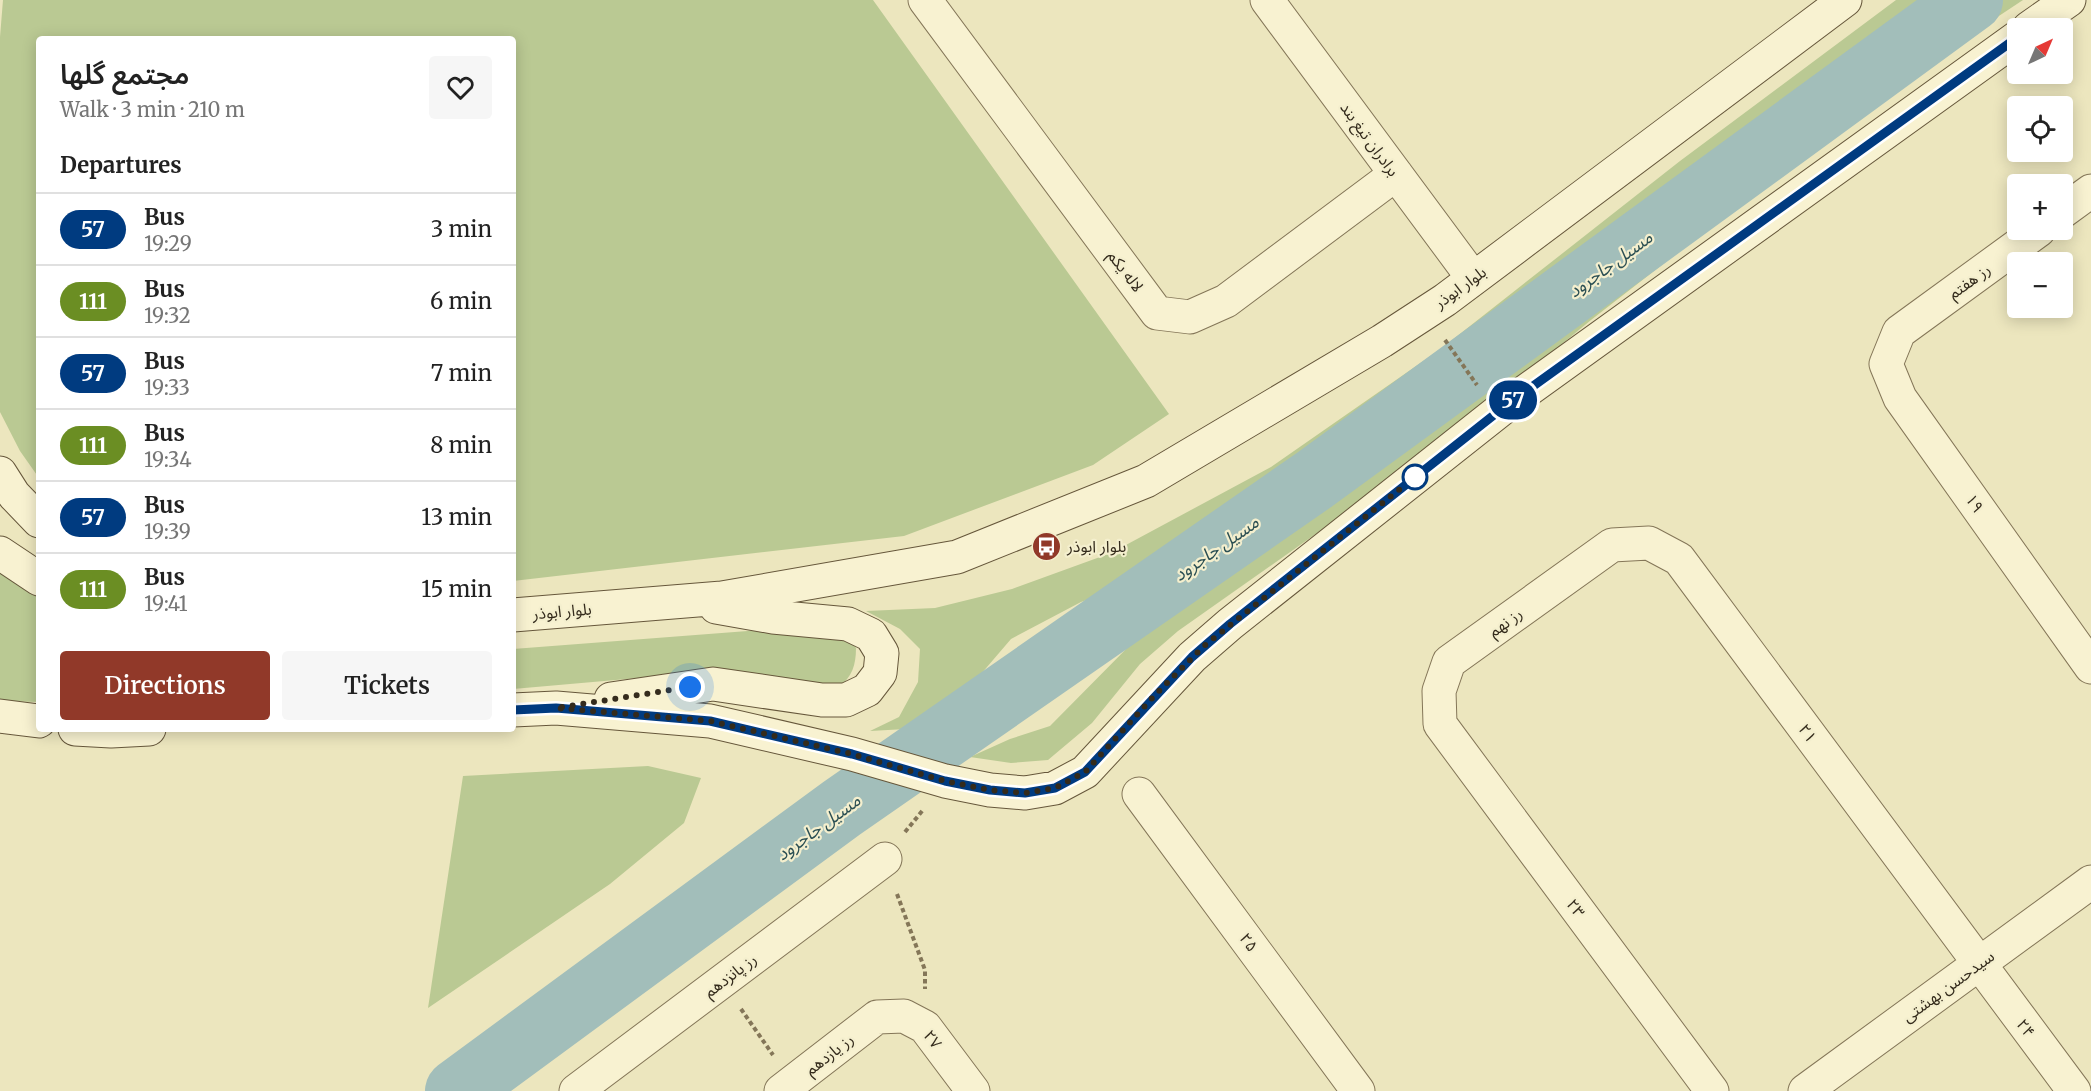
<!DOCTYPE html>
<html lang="en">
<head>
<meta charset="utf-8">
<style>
	body { margin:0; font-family:Merriweather,"Noto Sans Arabic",serif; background:#f6f6f6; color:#222; height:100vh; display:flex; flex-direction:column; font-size:22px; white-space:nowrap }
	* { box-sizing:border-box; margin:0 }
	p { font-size:20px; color:#767676 }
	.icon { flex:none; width:33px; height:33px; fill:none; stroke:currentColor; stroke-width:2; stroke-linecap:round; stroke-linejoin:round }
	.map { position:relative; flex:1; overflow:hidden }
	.details { position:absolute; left:36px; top:36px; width:480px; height:696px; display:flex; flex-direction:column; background:#fff; border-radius:6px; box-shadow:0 3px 15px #0003 }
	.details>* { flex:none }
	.badge { padding:0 12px; border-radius:20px; font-size:21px; line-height:39px }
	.needle { width:39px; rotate:44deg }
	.controls { position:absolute; left:2007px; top:18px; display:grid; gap:12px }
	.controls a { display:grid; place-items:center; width:66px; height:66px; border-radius:6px; background:#fff; box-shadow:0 3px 15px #0003; font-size:30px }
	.you { position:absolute; width:30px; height:30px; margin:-15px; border:4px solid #fff; border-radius:50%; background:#1a73e8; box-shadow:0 0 0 9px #1a73e833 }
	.map>.badge { position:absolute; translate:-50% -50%; box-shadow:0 0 0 3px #fff }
	h2 { padding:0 24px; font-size:22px; line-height:54px }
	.round { display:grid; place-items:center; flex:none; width:63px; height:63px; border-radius:6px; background:#f6f6f6 }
	.overview { display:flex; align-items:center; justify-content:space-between; height:102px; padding:0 24px }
	h1 { font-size:28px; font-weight:600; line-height:45px }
	.primary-button { display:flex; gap:12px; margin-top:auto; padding:12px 24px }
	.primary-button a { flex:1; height:69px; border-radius:6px; background:#913929; color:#fff; font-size:24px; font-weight:600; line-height:69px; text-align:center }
	.primary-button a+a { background:#f6f6f6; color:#222 }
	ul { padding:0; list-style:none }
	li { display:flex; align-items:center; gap:18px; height:72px; padding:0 24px; border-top:2px solid #e0e0e0 }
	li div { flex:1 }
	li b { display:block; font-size:22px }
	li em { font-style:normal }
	li .badge { min-width:66px; font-weight:700; text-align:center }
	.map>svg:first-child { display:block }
	.green { fill:#bac993 }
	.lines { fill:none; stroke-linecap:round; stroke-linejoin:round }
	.river { stroke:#a2beba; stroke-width:64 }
	.street-casing { stroke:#847658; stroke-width:35 }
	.secondary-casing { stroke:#66573b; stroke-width:35 }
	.path { stroke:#847658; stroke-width:4; stroke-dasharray:4.5 3; stroke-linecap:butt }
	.street { stroke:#f8f2d1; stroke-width:33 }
	.secondary { stroke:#f8f2d1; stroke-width:33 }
	.line-casing { stroke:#fff; stroke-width:14 }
	.line { stroke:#003b80; stroke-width:9 }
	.walk { stroke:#342b1c; stroke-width:6; stroke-dasharray:0 10.8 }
	.stop-dot { fill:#fff; stroke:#003b80; stroke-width:3 }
	.labels { text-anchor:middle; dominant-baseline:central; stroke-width:4.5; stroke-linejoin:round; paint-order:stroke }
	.street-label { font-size:16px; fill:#342b1c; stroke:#f4efce }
	.poi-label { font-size:16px; fill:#342b1c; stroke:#f4efce; text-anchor:start }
	.water-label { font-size:18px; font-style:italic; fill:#2b4f53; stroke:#f4efce }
</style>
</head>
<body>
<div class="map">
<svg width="2091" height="1091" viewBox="0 0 2091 1091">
	<rect width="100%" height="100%" fill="#ece6be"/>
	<path class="green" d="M3,0H873L1169,414L1093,465L904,536L513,581V39H39V478L20,451L0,412V37Z
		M1896,0H2023L1883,93L1591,320L1432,452L1178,631L1140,664L1092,723L1048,760L1011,763L970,757L1010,739L1050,726L1136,639L1278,539L1394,403L1133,584L1081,602L1011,639L969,688L938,714L906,729L870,731L899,717L918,682L920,649L900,629L866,611L935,608L1012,589L1111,553L1271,467L1442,348L1680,161Z
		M0,569L39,595V702L0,701Z
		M773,629L850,640L856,648C856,665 852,677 839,687L684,674L513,689V649Z
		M648,766L701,778L684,823L610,884L428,1008L463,776Z"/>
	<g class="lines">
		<path class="river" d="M457,1091L842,808L1314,480L1971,0"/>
		<defs>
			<path id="street" d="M925,0L1157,313L1190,317L1226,301L1396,174
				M1267,0L1473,278
				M2062,212L2091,191
				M2039,230L1899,332L1886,364L1900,398L2091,667
				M1139,794L1358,1091
				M576,1091L885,859
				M781,1091L877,1017L904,1016L925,1027L973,1091
				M1712,1091L1440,724L1439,691L1449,662L1612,545L1649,543L1679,559L2074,1091
				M1805,1091L2091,882"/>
			<path id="secondary" d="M2029,28L2069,0
				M0,473L14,495L39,521
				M0,553L39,579
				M513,615L722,598L957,557L1146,481L1382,341L1445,300L1845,0
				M611,699L713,684L822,700H846L867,690L880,673L882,653L871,635L848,624L773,617L716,607
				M513,710L556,708L710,721L852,754L945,781L990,790L1025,793L1055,788L1085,772L1192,657L1230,624L1504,407L2018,37
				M0,716L39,721
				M75,729L111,731L149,729"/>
		</defs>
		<use href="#street" class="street-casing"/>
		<use href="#secondary" class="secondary-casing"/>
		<path class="path" d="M1445,340L1477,385
			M905,832L923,810
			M897,894L925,970V989
			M741,1009L773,1055"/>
		<use href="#street" class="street"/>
		<use href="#secondary" class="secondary"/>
	</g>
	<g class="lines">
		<defs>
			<path id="line" d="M513,710L556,708L710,721L852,754L945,781L990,790L1025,793L1055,788L1085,772L1192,657L1230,624L1504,407L2018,37"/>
		</defs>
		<use href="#line" class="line-casing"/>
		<use href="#line" class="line"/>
		<path class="walk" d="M690,687L556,708L710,721L852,754L945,781L990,790L1025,793L1055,788L1085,772L1153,697L1204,646L1415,477"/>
	</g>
	<defs>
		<symbol id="bus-disc" viewBox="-11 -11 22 22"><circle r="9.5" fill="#913929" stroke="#f4efce"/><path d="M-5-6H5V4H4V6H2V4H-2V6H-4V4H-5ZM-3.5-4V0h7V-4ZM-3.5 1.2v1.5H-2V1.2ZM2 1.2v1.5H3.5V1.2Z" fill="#fff"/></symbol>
	</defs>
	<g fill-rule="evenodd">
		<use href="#bus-disc" x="1030" y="530" width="33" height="33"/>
	</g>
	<circle class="stop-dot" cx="1415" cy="477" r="12"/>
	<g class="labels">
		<g class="street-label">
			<text transform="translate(1370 139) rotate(54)">برادران تیغ بند</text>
			<text transform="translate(1126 271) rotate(53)">لاله یکم</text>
			<text transform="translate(1969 281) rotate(-36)">رز هفتم</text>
			<text transform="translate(1460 287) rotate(-36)">بلوار ابوذر</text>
			<text transform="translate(1975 503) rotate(55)">۱۹</text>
			<text transform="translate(562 611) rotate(-5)">بلوار ابوذر</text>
			<text transform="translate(1505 622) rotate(-36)">رز نهم</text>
			<text transform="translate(1808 733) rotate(54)">۲۱</text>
			<text transform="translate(1576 908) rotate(53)">۲۳</text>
			<text transform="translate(1249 942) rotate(54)">۲۵</text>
			<text transform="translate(730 975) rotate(-37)">رز پانزدهم</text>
			<text transform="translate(1948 986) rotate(-36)">سیدحسن بهشتی</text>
			<text transform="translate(2026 1028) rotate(53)">۲۴</text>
			<text transform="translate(933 1039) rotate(52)">۲۷</text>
			<text transform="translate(829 1054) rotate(-38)">رز یازدهم</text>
		</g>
		<g class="poi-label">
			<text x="1067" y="546">بلوار ابوذر</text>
		</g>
		<g class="water-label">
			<text transform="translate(1610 264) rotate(-36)">مسیل جاجرود</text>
			<text transform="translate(1216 548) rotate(-35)">مسیل جاجرود</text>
			<text transform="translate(818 827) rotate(-36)">مسیل جاجرود</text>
		</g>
	</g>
</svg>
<div class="controls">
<a><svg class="needle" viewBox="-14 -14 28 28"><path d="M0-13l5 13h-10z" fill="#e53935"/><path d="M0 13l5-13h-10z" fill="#767676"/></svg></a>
<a><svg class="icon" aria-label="locate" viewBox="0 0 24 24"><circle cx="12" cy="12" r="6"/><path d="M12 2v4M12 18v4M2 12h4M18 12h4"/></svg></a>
<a>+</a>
<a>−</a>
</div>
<div class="you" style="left:690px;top:687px"></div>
<b class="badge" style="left:1513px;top:400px;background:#003b80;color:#fff">57</b>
<section class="details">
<div class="overview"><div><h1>مجتمع گلها</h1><p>Walk · 3 min · 210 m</p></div><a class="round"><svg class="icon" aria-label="heart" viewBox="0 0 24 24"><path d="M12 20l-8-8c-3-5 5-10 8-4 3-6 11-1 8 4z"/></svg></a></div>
<h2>Departures</h2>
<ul>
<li><span class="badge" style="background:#003b80;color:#fff">57</span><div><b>Bus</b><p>19:29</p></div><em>3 min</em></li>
<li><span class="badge" style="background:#6b8e23;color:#fff">111</span><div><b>Bus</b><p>19:32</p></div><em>6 min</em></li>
<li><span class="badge" style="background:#003b80;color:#fff">57</span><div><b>Bus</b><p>19:33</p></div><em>7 min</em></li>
<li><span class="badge" style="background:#6b8e23;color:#fff">111</span><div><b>Bus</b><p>19:34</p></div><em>8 min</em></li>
<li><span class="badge" style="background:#003b80;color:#fff">57</span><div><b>Bus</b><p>19:39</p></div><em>13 min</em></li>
<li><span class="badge" style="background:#6b8e23;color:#fff">111</span><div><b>Bus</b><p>19:41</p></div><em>15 min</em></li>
</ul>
<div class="primary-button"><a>Directions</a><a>Tickets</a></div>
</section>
</div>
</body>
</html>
